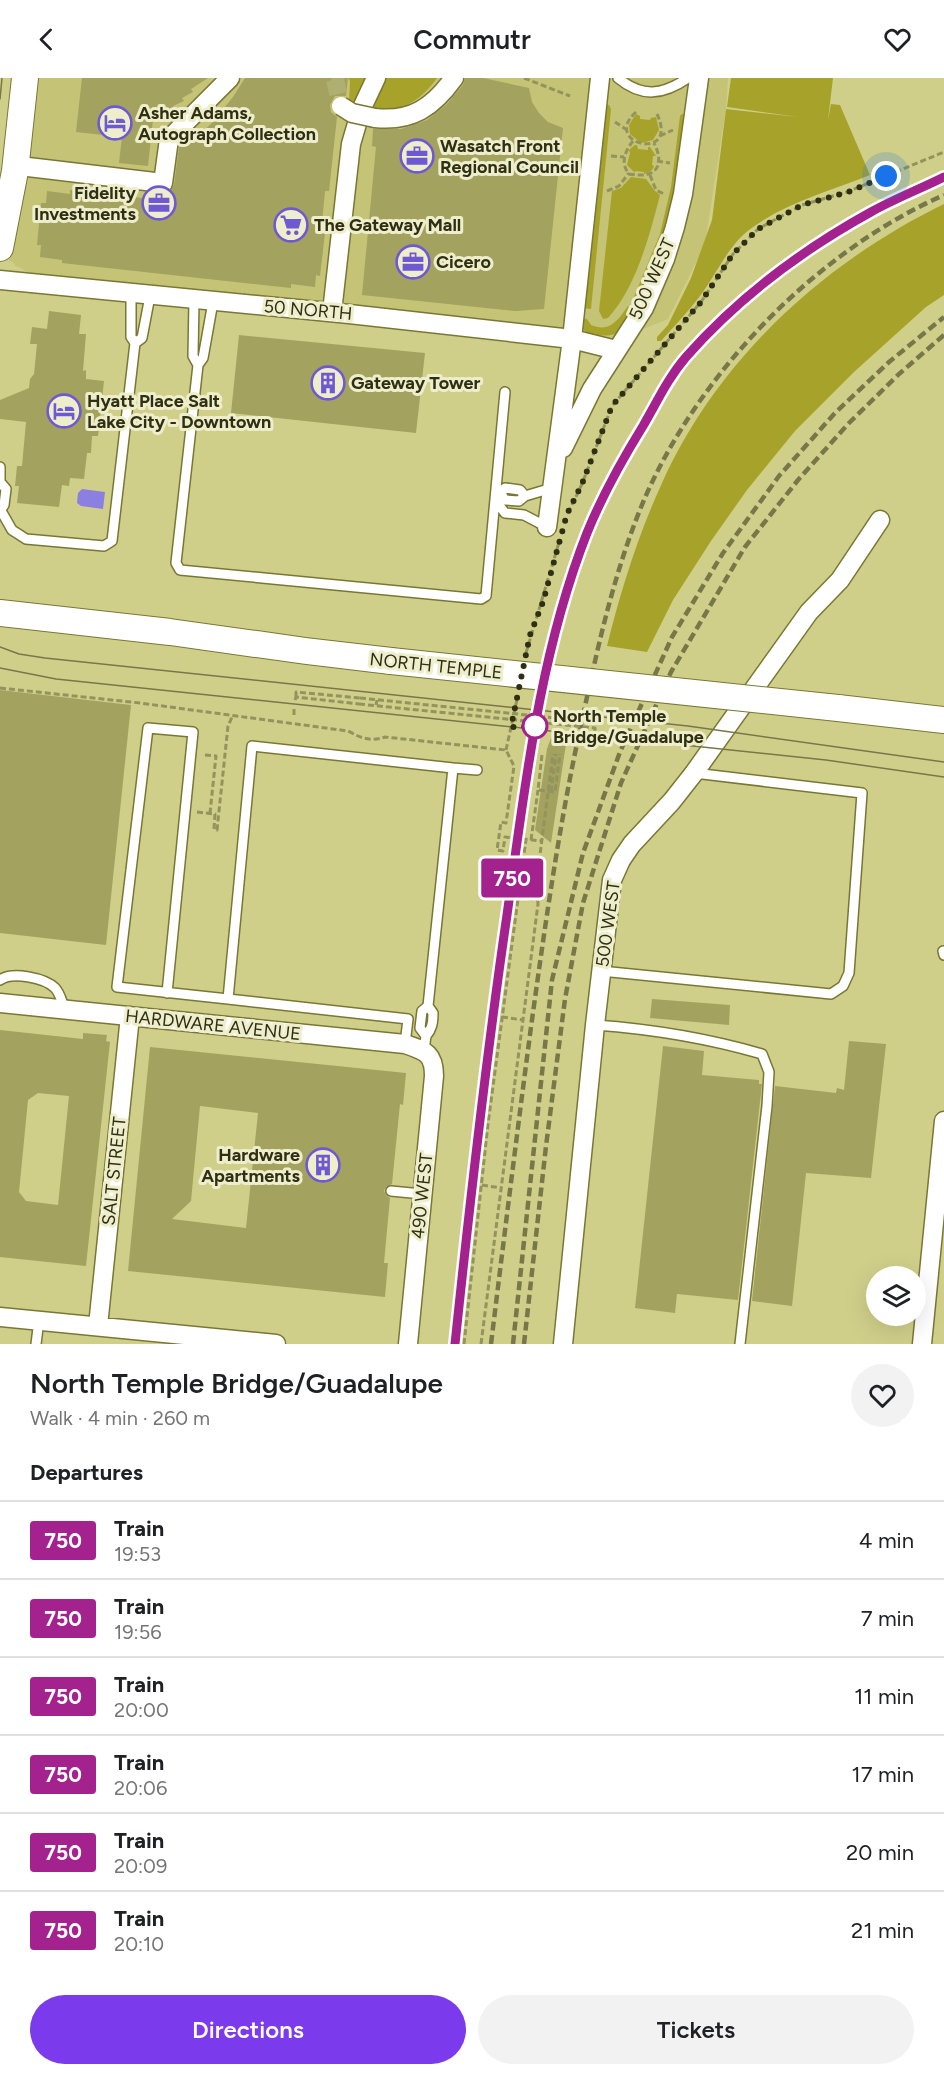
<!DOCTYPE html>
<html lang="en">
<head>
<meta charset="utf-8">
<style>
	body { margin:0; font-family:Figtree,sans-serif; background:#f2f2f2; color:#202124; height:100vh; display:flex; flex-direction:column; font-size:22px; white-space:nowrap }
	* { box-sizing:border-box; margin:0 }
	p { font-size:20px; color:#757577 }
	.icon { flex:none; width:33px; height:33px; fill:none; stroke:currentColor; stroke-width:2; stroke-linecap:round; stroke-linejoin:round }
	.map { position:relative; height:1266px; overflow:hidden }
	.sheet { display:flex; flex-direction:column; background:#fff; flex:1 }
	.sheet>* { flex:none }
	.badge { padding:0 12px; border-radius:4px; font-size:21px; line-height:39px }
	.controls { position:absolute; left:866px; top:1188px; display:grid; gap:12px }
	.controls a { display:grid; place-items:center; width:60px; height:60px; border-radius:50%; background:#fff; box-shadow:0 6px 24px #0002; font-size:30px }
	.you { position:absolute; width:30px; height:30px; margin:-15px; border:4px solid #fff; border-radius:50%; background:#1a73e8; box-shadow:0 0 0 9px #1a73e833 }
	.map>.badge { position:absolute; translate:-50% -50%; box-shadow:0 0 0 3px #fff }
	h2 { padding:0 30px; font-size:22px; line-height:54px }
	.round { display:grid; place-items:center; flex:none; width:63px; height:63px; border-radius:32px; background:#f2f2f2 }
	.head { display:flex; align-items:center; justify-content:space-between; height:102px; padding:0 30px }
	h1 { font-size:28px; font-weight:600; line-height:45px }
	.button { display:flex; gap:12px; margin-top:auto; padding:12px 30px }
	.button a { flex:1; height:69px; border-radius:36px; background:#7c3aed; color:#fff; font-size:24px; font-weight:600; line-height:69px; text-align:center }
	.button a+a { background:#f2f2f2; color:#202124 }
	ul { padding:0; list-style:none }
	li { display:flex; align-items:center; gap:18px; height:78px; padding:0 30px; border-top:2px solid #e0e0e0 }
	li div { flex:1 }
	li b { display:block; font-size:22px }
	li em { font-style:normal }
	li .badge { min-width:66px; font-weight:700; text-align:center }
	header { display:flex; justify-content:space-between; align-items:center; height:78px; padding:0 30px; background:#fff; font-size:27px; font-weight:600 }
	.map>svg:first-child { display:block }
	.built { fill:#c4c376 }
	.green { fill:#a7a32a }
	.water { fill:#8b7fe1 }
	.building { fill:#a3a25f; fill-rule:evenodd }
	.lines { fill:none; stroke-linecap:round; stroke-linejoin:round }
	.street-tunnel { stroke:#b0af72; stroke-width:18; stroke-dasharray:18 9; stroke-linecap:butt }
	.lane-casing { stroke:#797734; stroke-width:12 }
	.street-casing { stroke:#797734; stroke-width:21 }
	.secondary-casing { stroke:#797734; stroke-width:28 }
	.path { stroke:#93935d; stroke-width:3; stroke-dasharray:6 3; stroke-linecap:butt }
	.lane { stroke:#fff; stroke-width:9 }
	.street { stroke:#fff; stroke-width:18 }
	.secondary { stroke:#fff; stroke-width:26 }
	.tram { stroke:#787749; stroke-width:1.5 }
	.rail { stroke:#787749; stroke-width:4.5; stroke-dasharray:9 4.5; stroke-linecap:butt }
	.street-bridge-casing { stroke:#797734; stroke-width:21; stroke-linecap:butt }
	.secondary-bridge-casing { stroke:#797734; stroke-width:28; stroke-linecap:butt }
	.path-bridge { stroke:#93935d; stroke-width:3; stroke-dasharray:6 3; stroke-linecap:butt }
	.street-bridge { stroke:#fff; stroke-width:18 }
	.secondary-bridge { stroke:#fff; stroke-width:26 }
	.line-casing { stroke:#fff; stroke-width:14 }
	.line { stroke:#a4228e; stroke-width:9 }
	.walk { stroke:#2f2f13; stroke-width:6; stroke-dasharray:0 10.8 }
	.stop-dot { fill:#fff; stroke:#a4228e; stroke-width:3 }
	.labels { text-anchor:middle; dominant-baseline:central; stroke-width:6; stroke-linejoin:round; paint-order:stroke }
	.poi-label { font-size:18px; font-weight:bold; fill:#2f2f13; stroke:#eec; text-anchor:start }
	.street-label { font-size:18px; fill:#2f2f13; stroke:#eec }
	.stop-label { font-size:18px; font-weight:bold; fill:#2f2f13; stroke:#eec; text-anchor:start }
</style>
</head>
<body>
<header><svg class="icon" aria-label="back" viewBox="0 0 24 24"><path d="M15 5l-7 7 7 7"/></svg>Commutr<svg class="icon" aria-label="heart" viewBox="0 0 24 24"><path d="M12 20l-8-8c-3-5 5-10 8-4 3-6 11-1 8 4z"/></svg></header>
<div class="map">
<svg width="944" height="1266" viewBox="0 0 944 1266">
	<rect width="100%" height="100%" fill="#d0cf8a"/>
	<path class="built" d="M30,0H728L726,30L705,166L668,241L638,253L595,265L60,214L19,189L15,188V186L9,182Z"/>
	<path class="green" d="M348,0H437C416,30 382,45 349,23L350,3Z
		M731,0H833L828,42L831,26L840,27L870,97C830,113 784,125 749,152C728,168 716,197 700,218C688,234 674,248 661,263H657V259L668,247L691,200L712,142L726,31L798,39L727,29Z
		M604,26L609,27L611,31L591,231L583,230Z
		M636,36L640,38V41L650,42L651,40L656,39L659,52L653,62L641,65L630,56L629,47Z
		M682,36L688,37L674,136L640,223L634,219L660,156L671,109L680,38Z
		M635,67H637L638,71L648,72V69H650L656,78H653L652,87L654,88C653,92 649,95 644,96V94L635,93V95L627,87L630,75L629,72Z
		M631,99L646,101L655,113L660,117C650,156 636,210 608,240L603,241L599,233L612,113L621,110Z
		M944,126V217L926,229L854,294L795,353L747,412L711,463L673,522L647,574L607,568C621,512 638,457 662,405C718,281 823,185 944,126Z
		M628,228L635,232C620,257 618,260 588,256L583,251L581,240L587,241L591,247C610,255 618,242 628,228Z"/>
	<path class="water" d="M82,411L105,414L103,431L81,428L77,425L78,415Z"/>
	<path class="building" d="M82,0H208L191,11L193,14L182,20L184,23L173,28L174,30L153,41L148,88L119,85L122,59L76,54Z
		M245,0H348L346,18H335L330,27L331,34L337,39L329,113H325L322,145L326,146L320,198L316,197L315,209L291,206V210L62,185V182L40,179L41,167H37L41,125H46L47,113L70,116V112L169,123L170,113L174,107L179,69H185L211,46L233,19Z
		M465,0H483L529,10L532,24L539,35L548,44L563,50L544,231L515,233L362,217L376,69L372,68L373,51H401L427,42L446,27L463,7Z
		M49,233L81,237L79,256H86L83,293L86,292V301L104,303L98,358H92L91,375H87L84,401L70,400L69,408L62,407L59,429L17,425L19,408H15L17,388H22L26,344L0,341V322L29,310L30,301L34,296L37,266H30L32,249L47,251Z
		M239,257L425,275L416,355L231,335Z
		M0,612L131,627L106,867L0,855Z
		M551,660L566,666L551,765L535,752L547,671Z
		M652,921L730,927L729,947L650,940Z
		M0,952L83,961V955L107,957L106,963L110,964L86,1188L0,1179ZM38,1015L69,1018L58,1127L26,1123L19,1114L28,1022Z
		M849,963L886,966L871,1100L806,1095L792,1228L752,1223L775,1008L836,1015L837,1010L844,1012Z
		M663,968L704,973L702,997L759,1002V1006H762L738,1222L677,1216L675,1235L635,1230Z
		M150,969L406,995L403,1027L400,1026L392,1106L386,1109L384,1113L387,1118L390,1120L384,1185H388L385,1219L128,1193ZM200,1028L258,1035L246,1150L172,1141L191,1123Z"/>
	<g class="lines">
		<path class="street-tunnel" d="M332,0L335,2L341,28"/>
		<defs>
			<path id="lane" d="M618,0C642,20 663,17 688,0
				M131,216V259L135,265L142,260L150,218
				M194,222L193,278L198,287L203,280L213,224
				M198,287L176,485L180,492L481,521L486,518L505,314
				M0,389V403
				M0,404L6,411L4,427L1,431
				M501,416L505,422L519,423L525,418L552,410
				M525,418L520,412L505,410L495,422L505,435L524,437L547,449
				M0,431L12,452L26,461L104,468L112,463L135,265
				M943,873L944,877
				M601,893L831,916L843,908L849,895L862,715L694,695
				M0,902C12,893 45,900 55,910C60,915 62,925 65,931
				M167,915L193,654L148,650L117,909L228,921
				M595,947C651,951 707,960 762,976L769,994L767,1028L740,1266
				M426,958C432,951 433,945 433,935L428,928
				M405,966L408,941L228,921L252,668L453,690
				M424,972L426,958L420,950L422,933L428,928L453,690L477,692
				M391,1113L422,1116
				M36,1266L39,1242"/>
			<path id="street" d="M375,40C412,44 433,29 454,0
				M28,89L163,105L169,61L230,0
				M0,202L349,236L572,261L616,272
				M332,234L351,66L361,32L376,0
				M563,370L592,311L644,230L665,181L675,149L683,116L699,0
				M547,449L572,261L600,0
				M0,925L405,966C425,973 434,975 434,998L408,1266
				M0,1239L276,1266
				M98,1248L130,938
				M563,1266L595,947L612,802L621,782L632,766L672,723L694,695L809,534L840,502L880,442
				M922,1266L944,1043"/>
			<path id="secondary" d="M0,170L15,93L25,0
				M0,535L170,554L306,573L391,583
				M838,630L944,642"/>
		</defs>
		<use href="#lane" class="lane-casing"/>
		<use href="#street" class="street-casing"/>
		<use href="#secondary" class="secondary-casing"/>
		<path class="path" d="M524,0L570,18
			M636,34C600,66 680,85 657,36
			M615,44L627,52
			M660,58L673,52
			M633,63C625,73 620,85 629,96C655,101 666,89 654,65
			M611,78L624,79
			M657,83L670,85
			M650,97L656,112L664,116
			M607,113L619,108L629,95
			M568,435L582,406L612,328L701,224L733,176L758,151L802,127L847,114L944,74
			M526,575L560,461
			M0,610L140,625L348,653C361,660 370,664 385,659L506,672L514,688L506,745L501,744L497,772L503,773L505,759L541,763
			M296,619V614L360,620
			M295,622L296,619L359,626
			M376,627L377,622
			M294,637V631
			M527,643V637
			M506,672L518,617
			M205,677L216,678L210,735
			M542,677L538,712L555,714L560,676
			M551,714L556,676
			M197,734L215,736L214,751L217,752L228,648L233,637
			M531,762L538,712
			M518,819L537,822
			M502,939L523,942
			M482,1107L501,1110
			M464,1266L488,1046L526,761
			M481,1266L538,826L537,800L553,676"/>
		<use href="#lane" class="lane"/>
		<use href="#street" class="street"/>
		<use href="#secondary" class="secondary"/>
		<path class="tram" d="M0,21L2,0
			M0,569L19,576L45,580L688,648L944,684
			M0,590L56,601L826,682L944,699"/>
		<path class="rail" d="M455,1266C470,1123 486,980 507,837C525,709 539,577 587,455C603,416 624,378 647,342C653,332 656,322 662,312C668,301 678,289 686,279C738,220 802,172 871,134C894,121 920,111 944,99
			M491,1266C504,1160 517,1055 531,949C545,848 559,747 581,647C597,572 614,493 644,422C699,294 817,173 944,117
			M513,1266L552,902L583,775L620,674L672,559L723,475L779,398L835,335L889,284L944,239
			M524,1266L546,1068L565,921L583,825L621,705L671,594L745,469L798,402L849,345L899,296L944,257"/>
		<defs>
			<path id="street-bridge" d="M341,28L352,35L375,40"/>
			<path id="secondary-bridge" d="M391,583L838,630"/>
		</defs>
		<use href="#street-bridge" class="street-bridge-casing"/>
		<use href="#secondary-bridge" class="secondary-bridge-casing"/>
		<path class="path-bridge" d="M360,620L576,642V648
			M359,626L595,650V655"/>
		<use href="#street-bridge" class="street-bridge"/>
		<use href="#secondary-bridge" class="secondary-bridge"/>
	</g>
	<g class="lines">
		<defs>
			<path id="line" d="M455,1266C470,1123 486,980 507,837C525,709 539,577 587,455C602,418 622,382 643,348C657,324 668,300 686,279C738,220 802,172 871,134C894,121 920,111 944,99"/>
		</defs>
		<use href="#line" class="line-casing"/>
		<use href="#line" class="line"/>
		<path class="walk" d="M535,648L511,649L530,557L543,524L567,436L582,406L612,328L701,224L733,176L758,151L802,127L848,114L886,98"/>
	</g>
	<defs>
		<symbol id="hotel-ring" viewBox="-11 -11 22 22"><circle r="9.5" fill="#eec" stroke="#6f59d3" stroke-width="1.5"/><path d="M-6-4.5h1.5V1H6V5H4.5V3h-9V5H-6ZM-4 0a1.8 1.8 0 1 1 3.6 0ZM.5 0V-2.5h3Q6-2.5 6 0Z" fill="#6f59d3"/></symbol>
		<symbol id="office-ring" viewBox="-11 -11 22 22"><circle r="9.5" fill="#eec" stroke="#6f59d3" stroke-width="1.5"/><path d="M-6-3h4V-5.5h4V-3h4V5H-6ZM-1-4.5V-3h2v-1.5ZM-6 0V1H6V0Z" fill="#6f59d3"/></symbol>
		<symbol id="supermarket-ring" viewBox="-11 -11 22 22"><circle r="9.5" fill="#eec" stroke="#6f59d3" stroke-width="1.5"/><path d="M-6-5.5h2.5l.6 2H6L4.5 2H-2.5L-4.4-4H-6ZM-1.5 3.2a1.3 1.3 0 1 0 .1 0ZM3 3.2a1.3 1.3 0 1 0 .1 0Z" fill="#6f59d3"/></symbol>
		<symbol id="building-ring" viewBox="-11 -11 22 22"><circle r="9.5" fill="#eec" stroke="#6f59d3" stroke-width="1.5"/><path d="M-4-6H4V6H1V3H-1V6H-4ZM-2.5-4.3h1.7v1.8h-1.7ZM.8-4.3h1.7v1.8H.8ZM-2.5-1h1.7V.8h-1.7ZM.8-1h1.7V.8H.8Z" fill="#6f59d3"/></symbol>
	</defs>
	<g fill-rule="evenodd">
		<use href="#hotel-ring" x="96" y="26" width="38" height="38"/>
		<use href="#office-ring" x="398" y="59" width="38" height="38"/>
		<use href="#office-ring" x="140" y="106" width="38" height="38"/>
		<use href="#supermarket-ring" x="272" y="128" width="38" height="38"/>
		<use href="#office-ring" x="394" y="165" width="38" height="38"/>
		<use href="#building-ring" x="309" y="286" width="38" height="38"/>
		<use href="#hotel-ring" x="45" y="314" width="38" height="38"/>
		<use href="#building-ring" x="304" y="1068" width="38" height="38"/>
	</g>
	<circle class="stop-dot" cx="535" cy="648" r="12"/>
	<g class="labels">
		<g class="poi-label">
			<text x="138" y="35">Asher Adams,<tspan x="138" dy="21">Autograph Collection</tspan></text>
			<text x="440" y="68">Wasatch Front<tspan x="440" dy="21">Regional Council</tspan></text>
			<text x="136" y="115" text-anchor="end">Fidelity<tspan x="136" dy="21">Investments</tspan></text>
			<text x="314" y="147">The Gateway Mall</text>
			<text x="436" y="184">Cicero</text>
			<text x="351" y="305">Gateway Tower</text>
			<text x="87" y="323">Hyatt Place Salt<tspan x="87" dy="21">Lake City - Downtown</tspan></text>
			<text x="300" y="1077" text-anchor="end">Hardware<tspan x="300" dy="21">Apartments</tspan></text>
		</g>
		<g class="street-label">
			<text transform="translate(652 201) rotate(-66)">500 WEST</text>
			<text transform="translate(308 232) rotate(5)">50 NORTH</text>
			<text transform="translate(436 588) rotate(6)">NORTH TEMPLE</text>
			<text transform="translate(608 846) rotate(-82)">500 WEST</text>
			<text transform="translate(213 947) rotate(6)">HARDWARE AVENUE</text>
			<text transform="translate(114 1093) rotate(-84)">SALT STREET</text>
			<text transform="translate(422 1118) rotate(-84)">490 WEST</text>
		</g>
		<g class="stop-label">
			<text x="553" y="638">North Temple<tspan x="553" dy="21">Bridge/Guadalupe</tspan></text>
		</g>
	</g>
</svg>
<div class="controls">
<a><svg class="icon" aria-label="layers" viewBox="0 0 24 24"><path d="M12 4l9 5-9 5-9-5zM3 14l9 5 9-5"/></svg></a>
</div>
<div class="you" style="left:886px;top:98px"></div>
<b class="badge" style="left:512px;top:800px;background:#a4228e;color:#fff">750</b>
</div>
<section class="sheet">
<div class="head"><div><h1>North Temple Bridge/Guadalupe</h1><p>Walk · 4 min · 260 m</p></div><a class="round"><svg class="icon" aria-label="heart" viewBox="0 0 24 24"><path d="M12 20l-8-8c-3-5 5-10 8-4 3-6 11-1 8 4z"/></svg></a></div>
<h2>Departures</h2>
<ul>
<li><span class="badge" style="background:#a4228e;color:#fff">750</span><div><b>Train</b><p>19:53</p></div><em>4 min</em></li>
<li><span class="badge" style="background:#a4228e;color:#fff">750</span><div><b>Train</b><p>19:56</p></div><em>7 min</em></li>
<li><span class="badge" style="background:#a4228e;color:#fff">750</span><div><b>Train</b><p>20:00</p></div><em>11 min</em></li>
<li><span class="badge" style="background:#a4228e;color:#fff">750</span><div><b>Train</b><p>20:06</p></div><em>17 min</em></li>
<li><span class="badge" style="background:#a4228e;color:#fff">750</span><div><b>Train</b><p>20:09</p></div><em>20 min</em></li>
<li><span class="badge" style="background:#a4228e;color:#fff">750</span><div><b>Train</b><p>20:10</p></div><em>21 min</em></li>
</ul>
<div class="button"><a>Directions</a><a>Tickets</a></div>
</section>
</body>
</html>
